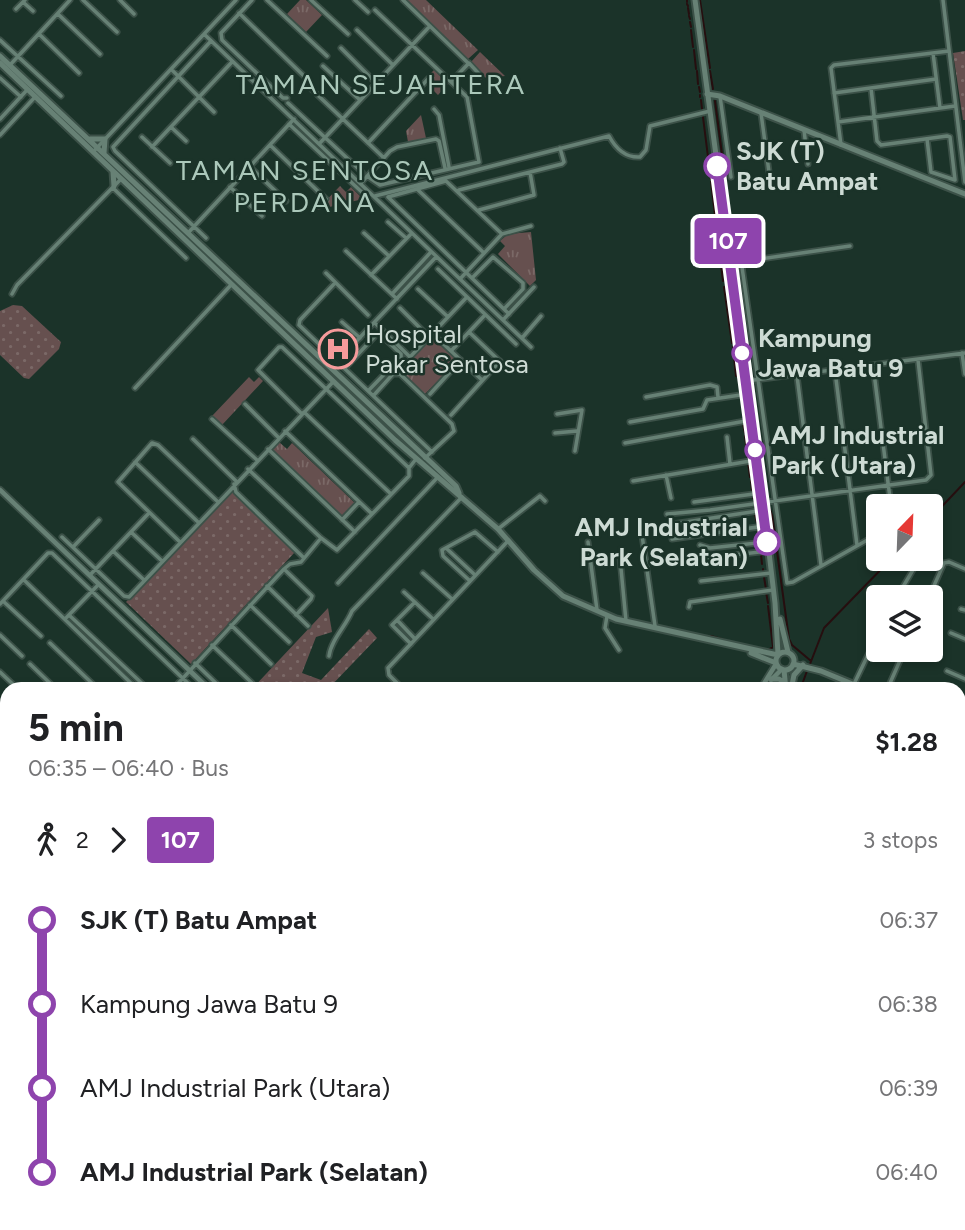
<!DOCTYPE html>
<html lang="en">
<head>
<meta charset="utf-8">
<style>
	body { margin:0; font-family:Figtree,sans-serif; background:#f2f2f2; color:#202124; height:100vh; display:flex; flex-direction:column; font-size:26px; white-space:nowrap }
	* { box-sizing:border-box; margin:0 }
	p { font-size:23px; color:#757577 }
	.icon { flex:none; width:38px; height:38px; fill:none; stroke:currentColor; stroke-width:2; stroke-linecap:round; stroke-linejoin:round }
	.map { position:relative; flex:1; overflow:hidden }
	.side { position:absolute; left:0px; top:682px; width:966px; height:548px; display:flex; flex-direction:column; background:#fff; border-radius:21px 21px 0 0; box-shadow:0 4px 10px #0003 }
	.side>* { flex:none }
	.badge { padding:0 14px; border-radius:5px; font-size:24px; line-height:46px }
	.needle { width:46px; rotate:23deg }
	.fabs { position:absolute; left:866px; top:494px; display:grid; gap:14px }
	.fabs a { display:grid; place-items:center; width:77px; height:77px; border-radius:7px; background:#fff; box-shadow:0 4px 10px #0003; font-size:35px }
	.map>.badge { position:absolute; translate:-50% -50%; box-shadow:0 0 0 4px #fff }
	.legs { display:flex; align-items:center; gap:10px; height:77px; padding:0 28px; font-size:23px }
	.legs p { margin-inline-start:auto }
	.headline { display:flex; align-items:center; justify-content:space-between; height:119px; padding:0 28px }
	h1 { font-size:38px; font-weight:700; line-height:52px }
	ul { padding:0 28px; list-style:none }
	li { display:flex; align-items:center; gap:24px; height:84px; font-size:26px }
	li i { display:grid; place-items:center; width:10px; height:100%; margin:0 9px; background:currentColor }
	li i::after { content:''; width:18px; height:18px; margin:-9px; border:5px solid; border-radius:50%; background:#fff }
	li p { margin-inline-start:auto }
	li:first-child i { background:linear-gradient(#0000 50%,currentColor 0) }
	li:last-child i { background:linear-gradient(currentColor 50%,#0000 0) }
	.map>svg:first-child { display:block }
	.grass { fill:url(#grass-dots) }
	.forest { fill:url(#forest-firs) }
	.park { fill:url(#park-tufts) }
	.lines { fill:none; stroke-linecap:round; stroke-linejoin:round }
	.stream { stroke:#260e0f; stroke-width:2 }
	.minor-casing { stroke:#3c5148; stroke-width:7 }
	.tertiary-casing { stroke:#3c5148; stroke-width:8 }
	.secondary-casing { stroke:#3c5148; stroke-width:9 }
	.minor { stroke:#678175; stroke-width:3.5 }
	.tertiary { stroke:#678175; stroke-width:4.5 }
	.secondary { stroke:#678175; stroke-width:5 }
	.line-1-casing { stroke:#fff; stroke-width:16 }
	.line-1 { stroke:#8e44ad; stroke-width:10 }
	.stop-1-dot { fill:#fff; stroke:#8e44ad; stroke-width:3.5 }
	.labels { text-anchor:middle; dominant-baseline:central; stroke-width:5; stroke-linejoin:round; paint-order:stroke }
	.stop-label { font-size:26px; font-weight:bold; fill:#cddbd4; stroke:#1b3329; text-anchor:start }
	.poi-label { font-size:26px; fill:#cddbd4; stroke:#1b3329; text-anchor:start }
	.neighbourhood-label { font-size:28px; letter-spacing:2px; fill:#abc8ba; stroke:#1b3329 }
</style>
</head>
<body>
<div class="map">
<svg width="965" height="1230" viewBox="0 0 965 1230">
	<defs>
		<pattern id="grass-dots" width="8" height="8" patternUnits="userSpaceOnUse" patternTransform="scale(1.75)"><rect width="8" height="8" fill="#66504f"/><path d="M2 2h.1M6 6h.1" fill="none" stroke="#7b6967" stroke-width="1.8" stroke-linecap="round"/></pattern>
		<pattern id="forest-firs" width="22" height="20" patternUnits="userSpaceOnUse" patternTransform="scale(1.75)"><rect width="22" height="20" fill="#705251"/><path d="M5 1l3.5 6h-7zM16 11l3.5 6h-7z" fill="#836a69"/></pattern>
		<pattern id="park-tufts" width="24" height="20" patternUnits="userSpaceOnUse" patternTransform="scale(1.75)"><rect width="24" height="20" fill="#66504f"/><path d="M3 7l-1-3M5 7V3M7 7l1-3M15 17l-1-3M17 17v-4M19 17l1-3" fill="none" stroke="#7b6967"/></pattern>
	</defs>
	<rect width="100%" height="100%" fill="#1b3329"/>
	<path class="grass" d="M965,51V120H963L953,53Z
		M13,305L22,306L61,342L59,349L29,379L24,378L0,355V311Z
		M232,491L295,552L191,664L126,602Z
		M328,608L332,632L316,637L302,673L321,680L369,629L377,638L328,689H252Z"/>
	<path class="forest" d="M0,1173L7,1179V1223H52L59,1230H0Z"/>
	<path class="park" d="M300,0H306L322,15L306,32L287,14Z
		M407,0H426L478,50L468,59Z
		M480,52L505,76L486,78L471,62Z
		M434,70L448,84L438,95L428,85L434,78L430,74Z
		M421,115L426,138L408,142L406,131Z
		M340,186L346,192L351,187L363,199L317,210Z
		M531,232L536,280L530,286L498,254L505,246L500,241L508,234Z
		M433,337L458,360L425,394L400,371Z
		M249,377L254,382L259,377L263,381L222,425L212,416Z
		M279,442L287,449L292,443L355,503L342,516L272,450Z"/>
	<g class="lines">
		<path class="stream" d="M687,0V2
			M700,0L710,68
			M687,4L688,6
			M688,8L689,14
			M689,16L690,19
			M690,22L691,27
			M691,30L693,47
			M694,50L696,69
			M697,71L698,84
			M710,71L713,89
			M699,87L700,92
			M700,95V97
			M701,100L702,109
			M715,101L725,177
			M703,117L709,165
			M709,168L711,179
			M711,182L723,281
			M736,260L751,376
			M724,287L732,343
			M733,347L736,376
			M753,387L766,488
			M743,424L745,433
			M745,436L748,459
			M748,462L750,477
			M751,481L752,491
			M753,496V498
			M769,507L772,515L789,639L792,645L811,661
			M755,514L757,523
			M931,518L965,482
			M758,531L759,541
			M761,554L762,564
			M763,569V572
			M764,577L766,589
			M766,592L768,603
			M768,606L773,647L768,650
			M711,636L739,644
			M810,664L824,628L892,558
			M773,690L778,684L780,690
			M800,690L807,671
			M959,980L965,982
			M0,1146L7,1153
			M81,1223L88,1230
			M849,1223L850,1230
			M864,1223L865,1230
			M957,1223L965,1227
			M264,1230L270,1223"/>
		<defs>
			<path id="minor" d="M83,0L117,32
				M120,0L134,14
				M252,0L221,33L222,40L283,98H287
				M267,0L327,56
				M311,0L348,34
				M355,0L368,12
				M403,0L467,62
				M943,0L965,182
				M23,2L33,11
				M16,9L25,0
				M239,13L306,78
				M58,14L100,54
				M357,30L393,65
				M39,34L79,73
				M204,34L531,347
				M0,40L61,96
				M341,48L376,83
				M933,53L940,108
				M10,65L70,0
				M323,66L360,100
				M171,69L214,112
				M0,78L21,97
				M451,82L469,63L481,76
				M306,84L384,158
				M871,88L877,141L881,145L947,136L950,137L955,180L931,172L927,139
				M834,93L936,79
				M720,96L731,177
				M288,103L362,172
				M434,109L439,115L449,167
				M761,113L769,172
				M0,119L27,90
				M838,122L955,106
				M289,124L366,196
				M171,127L186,141
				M804,130L808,164
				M0,135L35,97
				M142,137L170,163
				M368,143L429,78
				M319,144L430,26
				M270,145L326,199
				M841,145L831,68L834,65L949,51
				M152,147L232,62
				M93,152L236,0
				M249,166L286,201
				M367,176L380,185L479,162L467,97L375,10
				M361,183L390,151L397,147L436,139L439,141L445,168
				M230,187L262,216
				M113,188L186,258
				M417,189L484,253
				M459,190L562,164L564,162L560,148
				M375,196L609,136C616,149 625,158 640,157L646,150L650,126L710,111
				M479,210L534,195L530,172
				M388,222L406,238
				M188,233L294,119
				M364,233L389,256
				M502,234L446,181L388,197L509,314
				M206,238L115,151L113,147L211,41
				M850,246L746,261L743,262L742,267L787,583L793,582L878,534
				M346,251L397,299
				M438,269L516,344
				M326,273L368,315
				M371,275L411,234
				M473,277L493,257L523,283V289L504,309
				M460,279L502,234L531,226
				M335,283L300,320L299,325L432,452
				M418,289L448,317
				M12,294L17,285L121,179
				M392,294L431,252
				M400,308L429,337
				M503,320L534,287
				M342,322L360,338
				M375,323L410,357L467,297
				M469,332L507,368
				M436,337L482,380
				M522,338L541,316
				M451,351L485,315
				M962,353L965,374
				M873,365L891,506
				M332,367L436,257
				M345,368L377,334L381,335L401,354V357L369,390
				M835,371L857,545
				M797,376L821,565
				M746,381L965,353
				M135,388L231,285
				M430,394L461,360
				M374,395L393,374H400L452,424L454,431L425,458
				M646,397L710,385L717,387L718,397
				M245,404L278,437
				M304,412L391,494
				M302,414L258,370L279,347H282L409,468
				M557,414L582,410L575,451
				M451,415L500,361
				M212,419L257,460
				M630,422L703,409L707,400L747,394
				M285,431L372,514
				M555,433L577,431
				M727,437L730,464
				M193,439L236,481
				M625,443L751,420
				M268,449L355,532
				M135,462L198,522
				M248,469L321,538L337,550L409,476V468L416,459
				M666,475L671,498
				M633,481L756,460
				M234,484L236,492L304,558
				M694,502L761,493
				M667,514L710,510L926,480L931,475L918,360
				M342,520L359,502
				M640,521L655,626
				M670,526L673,524L764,510
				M498,529L540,496L545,501
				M131,532L162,561
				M62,537L124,596L129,597L333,382
				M672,539L765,526
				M180,542L118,482L152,443L158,445L217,501
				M588,542L597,610
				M700,545L710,548L767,542
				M74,546L99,520
				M446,548L475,575
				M113,551L144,580
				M620,558L626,621
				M681,561L768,551
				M284,569L312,596L311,599L296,615
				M423,573L452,599
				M90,575L149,513
				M24,580L138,690
				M470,581L443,556L442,550L475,532L498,552
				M701,581L771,573
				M338,583L437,478
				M267,586L308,626
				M404,592L433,619
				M897,597L920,558
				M929,597L944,563L949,562L965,569
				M3,601L41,636
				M0,604L48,553H52L195,690
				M250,605L289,642
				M689,607L690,602L773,590
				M961,609L965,610
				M69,615L149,690
				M607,616L605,628L619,650
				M65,619L99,584
				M397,620L415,602
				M231,625L271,664
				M951,633L965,639
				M0,635L22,656
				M50,643L99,690
				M411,644L392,625L397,620L415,639
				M212,645L252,683
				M329,656C331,640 346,626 352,611L462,497
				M195,663L223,690
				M30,664L57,690
				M947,671L965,679
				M0,672L19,690
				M854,684L878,634
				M172,690L284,569L290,564L301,562L321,538
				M404,690L389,675L388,668L508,541
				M887,690L905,649
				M0,781L7,775
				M0,802L7,808
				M0,839L7,846
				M0,871L7,864
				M0,877L7,884
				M0,915L7,921
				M0,926L7,933
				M0,953L7,946
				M959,985L965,987
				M0,1138L7,1145
				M959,1209L965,1195
				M136,1223L143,1230
				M174,1223L181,1230
				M946,1223L962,1230
				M529,1230L582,1223
				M885,1230L886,1223
				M925,1230L927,1223"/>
			<path id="tertiary" d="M0,490L210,690
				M771,680L782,669
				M760,690L776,664
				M0,1157L7,1163
				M72,1223L80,1230
				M595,1223L596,1230
				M240,1230L246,1223"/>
			<path id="secondary" d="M695,0L764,510L775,603L778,654
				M0,56L456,486L459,493
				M0,63L395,440L498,529L534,570L563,596L616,619L778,655
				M707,94L720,96L965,194
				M90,139H105L104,153
				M113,172L114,186
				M780,619L788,652
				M776 661a9 9 0 1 1 18 0a9 9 0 1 1-18 0Z
				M751,653L776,663
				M793,664L821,671L867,690
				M784,670L786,690
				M771,679H779L785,683
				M791,690L794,675L803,665
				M959,729L965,731
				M856,1223L857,1230"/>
		</defs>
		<use href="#minor" class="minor-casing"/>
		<use href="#tertiary" class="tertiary-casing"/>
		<use href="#secondary" class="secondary-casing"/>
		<use href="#minor" class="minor"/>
		<use href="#tertiary" class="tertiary"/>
		<use href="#secondary" class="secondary"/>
	</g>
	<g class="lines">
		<defs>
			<path id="line-1" d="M717,166L767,542"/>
		</defs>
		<use href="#line-1" class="line-1-casing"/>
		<use href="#line-1" class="line-1"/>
	</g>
	<defs>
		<symbol id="hospital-ring" viewBox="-11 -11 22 22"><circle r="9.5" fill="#1b3329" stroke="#f59b9b" stroke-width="1.5"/><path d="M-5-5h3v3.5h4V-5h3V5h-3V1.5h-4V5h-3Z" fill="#f59b9b"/></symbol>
	</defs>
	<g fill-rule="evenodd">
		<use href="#hospital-ring" x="316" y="327" width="44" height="44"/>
	</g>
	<g class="stop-1-dot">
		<circle cx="717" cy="166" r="12"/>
		<circle cx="742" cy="353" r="9"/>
		<circle cx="755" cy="450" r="9"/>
		<circle cx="767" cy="542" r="12"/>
	</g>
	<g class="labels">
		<g class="stop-label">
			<text x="736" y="151">SJK (T)<tspan x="736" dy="30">Batu Ampat</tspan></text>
			<text x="758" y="338">Kampung<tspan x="758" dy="30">Jawa Batu 9</tspan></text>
			<text x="771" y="435">AMJ Industrial<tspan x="771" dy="30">Park (Utara)</tspan></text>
			<text x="748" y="527" text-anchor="end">AMJ Industrial<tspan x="748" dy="30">Park (Selatan)</tspan></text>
		</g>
		<g class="poi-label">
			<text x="365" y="334">Hospital<tspan x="365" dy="30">Pakar Sentosa</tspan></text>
		</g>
		<g class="neighbourhood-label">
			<text x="381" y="84">TAMAN SEJAHTERA</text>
			<text x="305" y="170">TAMAN SENTOSA<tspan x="305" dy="32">PERDANA</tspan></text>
		</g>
	</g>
</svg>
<div class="fabs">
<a><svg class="needle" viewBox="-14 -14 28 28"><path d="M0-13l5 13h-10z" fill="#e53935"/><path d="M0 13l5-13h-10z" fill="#757577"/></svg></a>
<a><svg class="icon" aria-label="layers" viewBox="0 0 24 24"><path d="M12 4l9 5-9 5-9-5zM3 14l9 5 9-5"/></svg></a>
</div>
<b class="badge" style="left:728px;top:241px;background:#8e44ad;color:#fff">107</b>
<section class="side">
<div class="headline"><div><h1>5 min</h1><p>06:35 – 06:40 · Bus</p></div><b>$1.28</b></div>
<div class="legs"><svg class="icon" aria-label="walk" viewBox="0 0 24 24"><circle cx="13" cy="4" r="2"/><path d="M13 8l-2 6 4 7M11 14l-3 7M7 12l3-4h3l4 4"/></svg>2<svg class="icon" aria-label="forward" viewBox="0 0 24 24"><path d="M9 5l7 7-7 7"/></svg><b class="badge" style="background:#8e44ad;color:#fff">107</b><p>3 stops</p></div>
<ul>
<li><i style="color:#8e44ad"></i><b>SJK (T) Batu Ampat</b><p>06:37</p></li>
<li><i style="color:#8e44ad"></i><span>Kampung Jawa Batu 9</span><p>06:38</p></li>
<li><i style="color:#8e44ad"></i><span>AMJ Industrial Park (Utara)</span><p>06:39</p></li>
<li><i style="color:#8e44ad"></i><b>AMJ Industrial Park (Selatan)</b><p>06:40</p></li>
</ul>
</section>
</div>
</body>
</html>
